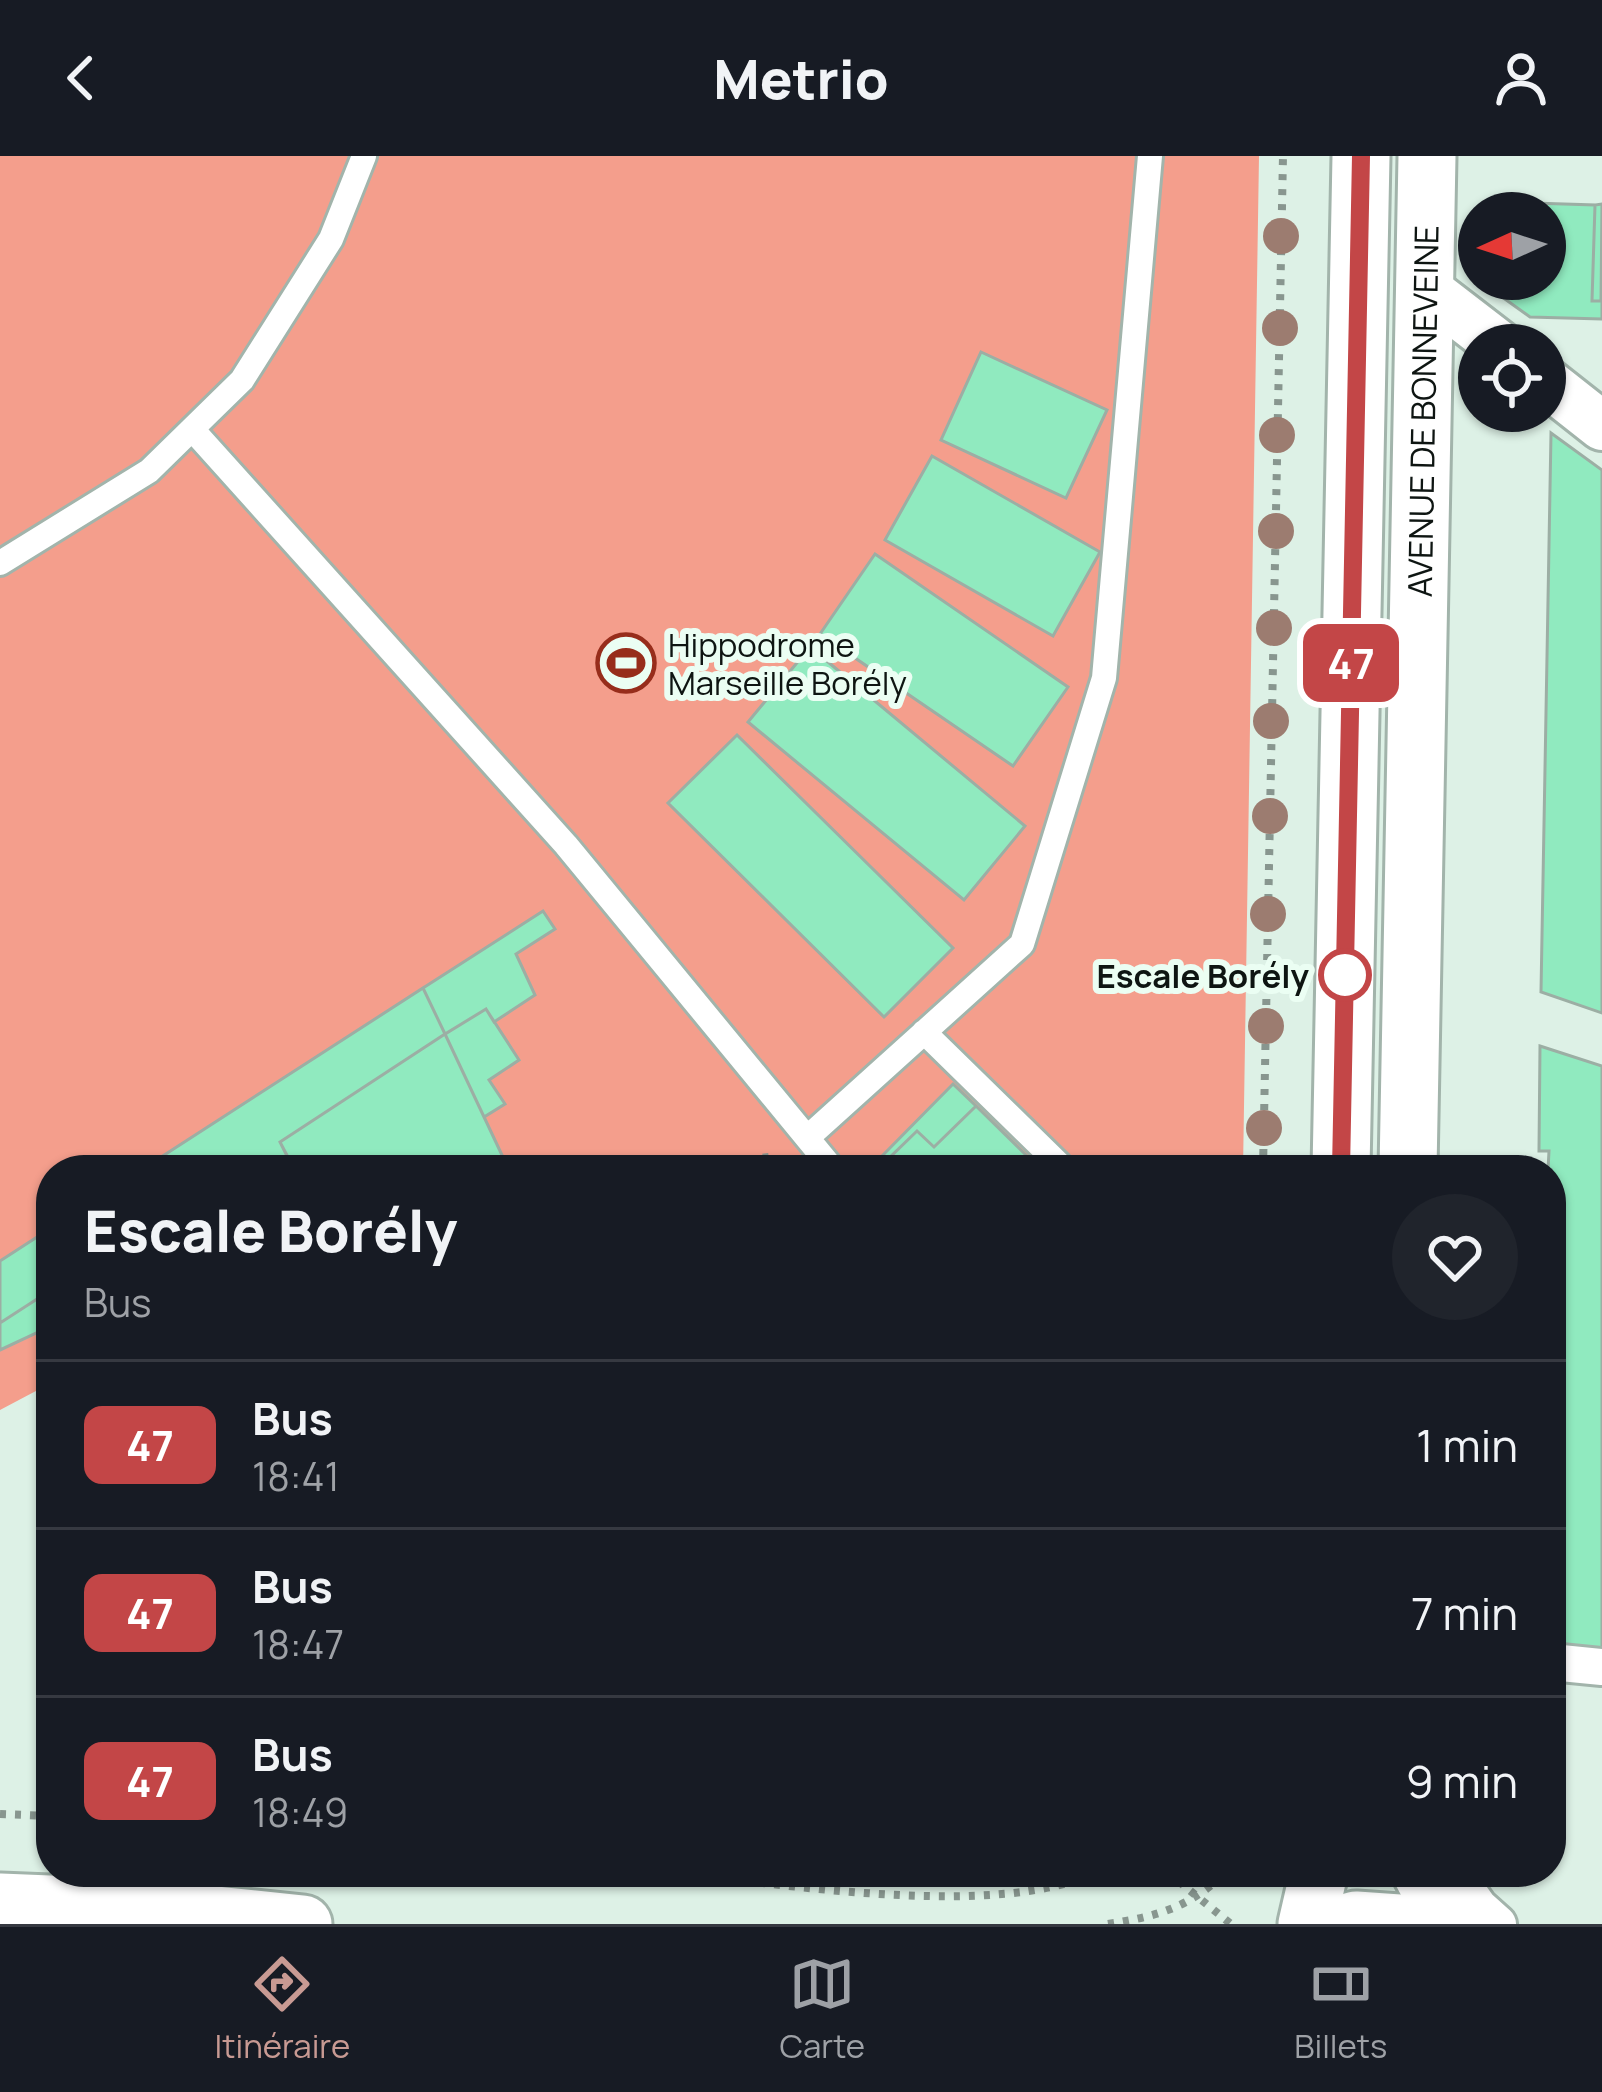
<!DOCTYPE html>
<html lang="fr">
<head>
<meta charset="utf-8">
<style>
	body { margin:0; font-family:Manrope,sans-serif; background:#20242c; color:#f1f3f6; height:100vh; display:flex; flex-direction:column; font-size:45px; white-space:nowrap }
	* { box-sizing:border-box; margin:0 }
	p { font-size:39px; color:#9ea1a6 }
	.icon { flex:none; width:66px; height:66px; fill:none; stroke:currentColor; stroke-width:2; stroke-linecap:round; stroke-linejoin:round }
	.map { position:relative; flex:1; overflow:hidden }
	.sheet { position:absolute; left:36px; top:999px; width:1530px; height:732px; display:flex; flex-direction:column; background:#171b24; border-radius:48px; box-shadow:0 3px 9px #0004 }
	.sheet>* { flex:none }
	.badge { padding:0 24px; border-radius:18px; font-size:42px; line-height:78px }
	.needle { width:78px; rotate:267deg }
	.buttons { position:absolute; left:1458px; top:36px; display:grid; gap:24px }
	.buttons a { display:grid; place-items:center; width:108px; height:108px; border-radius:50%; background:#171b24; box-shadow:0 3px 9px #0004; font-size:60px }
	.map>.badge { position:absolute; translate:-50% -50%; box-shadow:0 0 0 6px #fff }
	.round { display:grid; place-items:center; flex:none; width:126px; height:126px; border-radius:63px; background:#20242c }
	.headline { display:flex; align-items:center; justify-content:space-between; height:204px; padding:0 48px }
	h1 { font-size:57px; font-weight:800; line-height:90px }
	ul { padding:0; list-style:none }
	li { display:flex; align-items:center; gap:36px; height:168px; padding:0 48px; border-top:3px solid #363941 }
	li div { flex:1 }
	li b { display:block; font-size:45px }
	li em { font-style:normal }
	li .badge { min-width:132px; font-weight:700; text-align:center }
	header { display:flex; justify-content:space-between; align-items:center; height:156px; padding:0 48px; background:#171b24; font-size:54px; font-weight:800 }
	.menu { display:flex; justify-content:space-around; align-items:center; height:168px; border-top:3px solid #363941; background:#171b24; font-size:33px; color:#9ea1a6 }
	.menu a { display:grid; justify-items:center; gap:6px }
	.menu .selected { color:#c89a93 }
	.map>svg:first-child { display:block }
	.green { fill:#f49e8c }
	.building { fill:#90eabf; stroke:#9caea4; stroke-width:3 }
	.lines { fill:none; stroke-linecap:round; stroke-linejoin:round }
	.service-casing { stroke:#a2b4ab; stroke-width:30 }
	.pedestrian-casing { stroke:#a2b4ab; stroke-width:42 }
	.minor-casing { stroke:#a2b4ab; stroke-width:54 }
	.tertiary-casing { stroke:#a2b4ab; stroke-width:63 }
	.path { stroke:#88968f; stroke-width:8; stroke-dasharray:6 9; stroke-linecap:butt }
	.service { stroke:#fff; stroke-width:24 }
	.pedestrian { stroke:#fff; stroke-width:36 }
	.minor { stroke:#fff; stroke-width:48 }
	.tertiary { stroke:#fff; stroke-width:57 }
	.tree { fill:#9c7c70 }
	.line-casing { stroke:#fff; stroke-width:27 }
	.line { stroke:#c34647; stroke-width:18 }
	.stop-dot { fill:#fff; stroke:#c34647; stroke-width:6 }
	.labels { text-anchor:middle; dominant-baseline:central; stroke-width:12; stroke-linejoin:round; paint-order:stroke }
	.street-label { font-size:33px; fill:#0e1512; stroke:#ebfef3 }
	.poi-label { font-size:33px; fill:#0e1512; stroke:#ebfef3; text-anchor:start }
	.stop-label { font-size:33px; font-weight:bold; fill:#0e1512; stroke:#ebfef3; text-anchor:end }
</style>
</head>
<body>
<header><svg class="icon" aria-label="back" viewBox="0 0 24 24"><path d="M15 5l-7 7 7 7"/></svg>Metrio<svg class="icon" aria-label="person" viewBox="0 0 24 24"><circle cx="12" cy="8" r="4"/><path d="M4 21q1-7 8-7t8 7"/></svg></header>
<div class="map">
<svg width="1602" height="1768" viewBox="0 0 1602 1768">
	<rect width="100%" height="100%" fill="#ddf1e6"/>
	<path class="green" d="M0,0H1259L1243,1014H51V1227L0,1254Z"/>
	<path class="building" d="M1504,46L1595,49L1592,145H1602V163L1530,161L1502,141V123H1545V57H1504Z
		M1602,48L1601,145H1592L1595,49Z
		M981,196L1107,254L1066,342L941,284Z
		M1551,277L1602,314V857L1541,836Z
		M932,300L1100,396L1053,480L885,384Z
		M875,398L1068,531L1013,610L820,478Z
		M810,491L1025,670L964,744L748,566Z
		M737,579L953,792L884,861L668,647Z
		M543,755L555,773L516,798L535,839L494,866L486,853L445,878L423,832Z
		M423,832L445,878L280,986L289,1003L274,1014H141Z
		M486,853L519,904L489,924L505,948L484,961L445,878Z
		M445,878L509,1014H294L280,986Z
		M1540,890L1602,910V1511L1551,1506V1014H1548L1549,995H1539Z
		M953,928L976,950L934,991L917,975L885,1006L881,1001Z
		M976,950L1029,1002L1017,1014H894L885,1006L917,975L934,991Z
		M51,1072V1134L0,1167V1105Z
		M51,1134V1170L0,1194V1167Z"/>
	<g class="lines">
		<defs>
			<path id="service" d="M192,273L566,689L831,1011
				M0,407L149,315L242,224L331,83L364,0
				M924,876L1065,1014
				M807,982L1022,788L1104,522L1150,0"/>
			<path id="pedestrian" d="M1551,1506L1602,1511
				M1454,1716L1479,1751L1498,1768"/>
			<path id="minor" d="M1425,132L1499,189
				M1545,225L1602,270"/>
			<g id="tertiary">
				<path d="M1341,1014L1361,0"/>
				<path id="s1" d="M1408,1014L1427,0"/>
				<path d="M1421,1716L1449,1768"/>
				<path d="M0,1746L148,1752L303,1768"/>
				<path d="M1307,1768L1319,1716"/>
				<path d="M1342,1768L1356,1764L1413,1768"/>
			</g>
		</defs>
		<use href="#service" class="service-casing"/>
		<use href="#pedestrian" class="pedestrian-casing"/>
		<use href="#minor" class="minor-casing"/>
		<use href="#tertiary" class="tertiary-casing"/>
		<path class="path" d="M736,1014L754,1003L775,1000
			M1263,1014L1283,0
			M0,1658L51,1660
			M670,1716C783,1728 996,1764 1097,1716
			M1167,1716L1231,1768
			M1108,1768C1158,1760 1189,1752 1226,1716"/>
		<use href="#service" class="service"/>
		<use href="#pedestrian" class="pedestrian"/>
		<use href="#minor" class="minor"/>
		<use href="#tertiary" class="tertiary"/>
	</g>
	<g class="tree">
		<circle cx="1281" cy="80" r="18"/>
		<circle cx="1280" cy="172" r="18"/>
		<circle cx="1277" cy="279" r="18"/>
		<circle cx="1276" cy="375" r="18"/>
		<circle cx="1274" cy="472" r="18"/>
		<circle cx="1271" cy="565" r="18"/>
		<circle cx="1270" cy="660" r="18"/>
		<circle cx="1268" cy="758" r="18"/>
		<circle cx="1266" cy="870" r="18"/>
		<circle cx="1264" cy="972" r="18"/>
	</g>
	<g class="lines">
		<defs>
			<path id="line" d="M1341,1014L1361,0"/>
		</defs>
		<use href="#line" class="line-casing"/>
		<use href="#line" class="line"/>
	</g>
	<defs>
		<symbol id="stadium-ring" viewBox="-11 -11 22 22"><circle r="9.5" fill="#ebfef3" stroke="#972d1b" stroke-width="1.5"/><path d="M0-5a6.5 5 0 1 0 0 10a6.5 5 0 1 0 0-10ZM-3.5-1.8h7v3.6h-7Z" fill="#972d1b"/></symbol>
	</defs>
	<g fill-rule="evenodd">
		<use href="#stadium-ring" x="593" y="474" width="66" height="66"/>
	</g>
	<circle class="stop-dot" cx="1345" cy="819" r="24"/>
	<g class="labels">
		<g class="street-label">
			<text stroke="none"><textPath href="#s1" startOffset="759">AVENUE DE BONNEVEINE</textPath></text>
		</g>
		<g class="poi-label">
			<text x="668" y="488">Hippodrome<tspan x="668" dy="38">Marseille Borély</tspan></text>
		</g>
		<g class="stop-label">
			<text x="1309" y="819">Escale Borély</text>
		</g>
	</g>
</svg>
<div class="buttons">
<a><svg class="needle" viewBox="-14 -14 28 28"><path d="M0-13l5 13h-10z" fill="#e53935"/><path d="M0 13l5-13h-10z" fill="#9ea1a6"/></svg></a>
<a><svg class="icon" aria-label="locate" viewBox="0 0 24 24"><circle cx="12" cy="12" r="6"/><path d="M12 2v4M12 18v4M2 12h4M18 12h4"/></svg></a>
</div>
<b class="badge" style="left:1351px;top:507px;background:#c34647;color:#fff">47</b>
<section class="sheet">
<div class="headline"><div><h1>Escale Borély</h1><p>Bus</p></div><a class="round"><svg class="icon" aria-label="heart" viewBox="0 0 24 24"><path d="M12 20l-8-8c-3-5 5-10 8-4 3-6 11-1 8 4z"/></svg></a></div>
<ul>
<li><span class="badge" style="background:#c34647;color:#fff">47</span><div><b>Bus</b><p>18:41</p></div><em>1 min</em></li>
<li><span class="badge" style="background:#c34647;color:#fff">47</span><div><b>Bus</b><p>18:47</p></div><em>7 min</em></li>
<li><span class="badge" style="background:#c34647;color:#fff">47</span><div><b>Bus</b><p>18:49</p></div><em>9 min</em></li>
</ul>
</section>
</div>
<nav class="menu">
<a class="selected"><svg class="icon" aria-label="directions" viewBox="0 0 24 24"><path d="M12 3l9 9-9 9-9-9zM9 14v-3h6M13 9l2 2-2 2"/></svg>Itinéraire</a>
<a><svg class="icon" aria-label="map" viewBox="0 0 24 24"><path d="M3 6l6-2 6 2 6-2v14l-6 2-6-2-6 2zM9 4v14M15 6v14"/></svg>Carte</a>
<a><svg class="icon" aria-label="tickets" viewBox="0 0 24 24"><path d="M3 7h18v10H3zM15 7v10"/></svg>Billets</a>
</nav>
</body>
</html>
